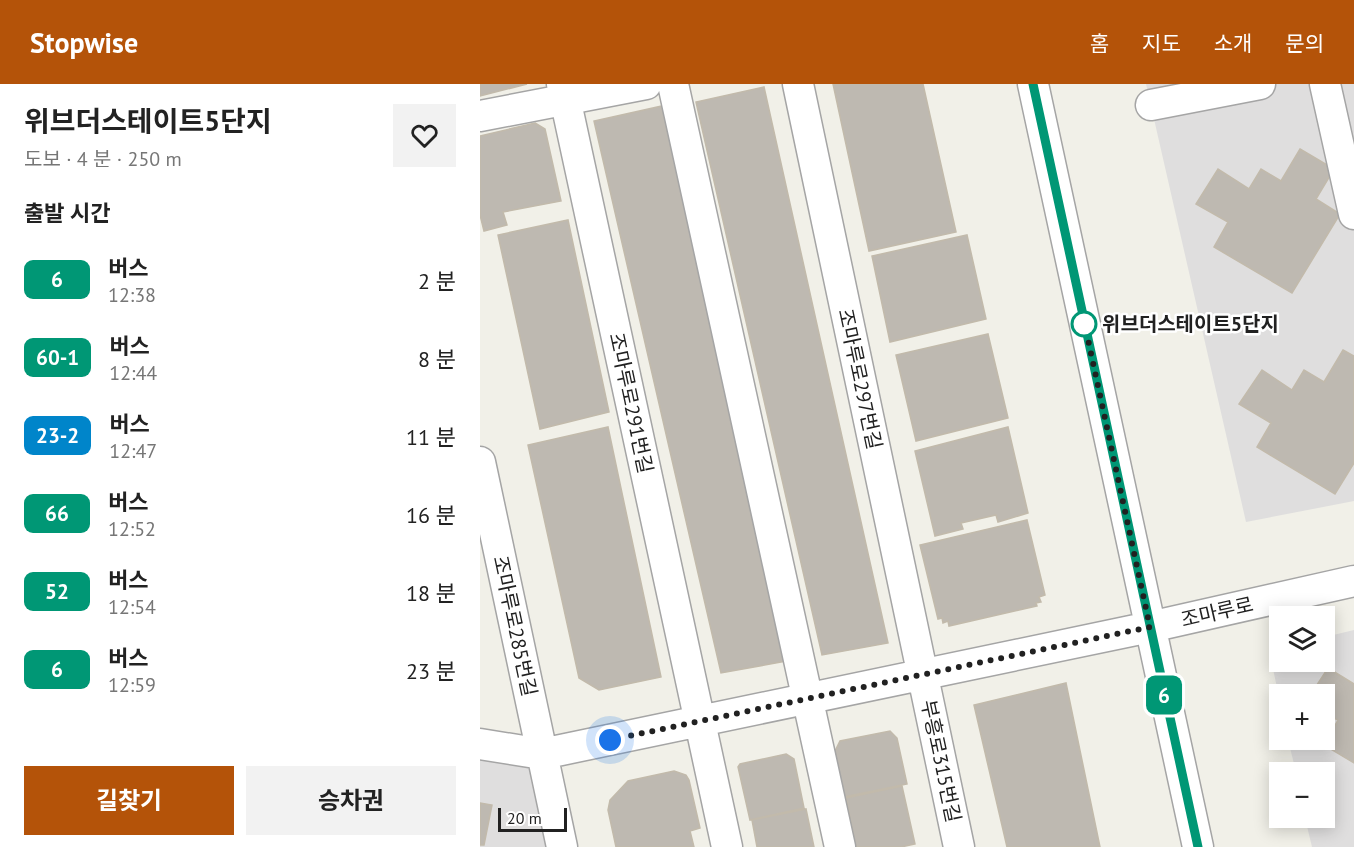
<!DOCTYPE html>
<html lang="ko">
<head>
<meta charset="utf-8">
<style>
	body { margin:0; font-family:"PT Sans","Noto Sans KR",sans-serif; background:#f2f2f2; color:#222; height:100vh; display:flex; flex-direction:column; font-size:22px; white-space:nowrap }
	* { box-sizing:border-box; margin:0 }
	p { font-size:20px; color:#767676 }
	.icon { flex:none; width:33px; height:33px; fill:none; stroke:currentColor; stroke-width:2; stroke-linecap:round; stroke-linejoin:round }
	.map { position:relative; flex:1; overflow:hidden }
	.side { display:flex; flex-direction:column; background:#fff; width:480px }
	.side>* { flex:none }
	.badge { padding:0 12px; border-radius:9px; font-size:21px; line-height:39px }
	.controls { position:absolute; left:789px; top:522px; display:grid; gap:12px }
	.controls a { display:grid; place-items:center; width:66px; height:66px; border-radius:0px; background:#fff; box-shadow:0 3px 15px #0003; font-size:30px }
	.scale { position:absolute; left:18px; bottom:15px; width:69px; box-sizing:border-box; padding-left:6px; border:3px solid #212121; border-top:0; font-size:16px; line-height:21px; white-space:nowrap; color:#212121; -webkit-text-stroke:4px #fff; paint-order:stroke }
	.you { position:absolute; width:30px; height:30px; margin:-15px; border:4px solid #fff; border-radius:50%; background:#1a73e8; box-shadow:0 0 0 9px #1a73e833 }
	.map>.badge { position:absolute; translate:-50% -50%; box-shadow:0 0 0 3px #fff }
	h2 { padding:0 24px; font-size:22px; line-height:54px }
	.round { display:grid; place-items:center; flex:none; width:63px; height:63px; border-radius:0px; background:#f2f2f2 }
	.headline { display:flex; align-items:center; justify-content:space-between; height:102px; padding:0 24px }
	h1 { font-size:28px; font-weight:700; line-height:45px }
	.button { display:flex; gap:12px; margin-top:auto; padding:12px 24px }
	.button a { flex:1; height:69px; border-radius:0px; background:#b45309; color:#fff; font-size:24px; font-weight:700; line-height:69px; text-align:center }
	.button a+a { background:#f2f2f2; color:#222 }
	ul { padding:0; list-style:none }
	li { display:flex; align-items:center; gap:18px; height:78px; padding:0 24px }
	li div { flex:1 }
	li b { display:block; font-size:22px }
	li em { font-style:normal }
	li .badge { min-width:66px; font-weight:700; text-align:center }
	header { display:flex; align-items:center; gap:36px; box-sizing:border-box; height:84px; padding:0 30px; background:#b45309; color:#fff }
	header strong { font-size:28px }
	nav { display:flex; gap:33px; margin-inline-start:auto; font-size:21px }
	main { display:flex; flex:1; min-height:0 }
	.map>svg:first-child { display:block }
	.residential { fill:#dfdede }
	.building { fill:#beb9b1; stroke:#c2baab; stroke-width:1.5 }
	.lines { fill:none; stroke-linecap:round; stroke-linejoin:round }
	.minor-casing { stroke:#a5a5a5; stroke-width:33 }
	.minor { stroke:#fff; stroke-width:30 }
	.line-casing { stroke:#fff; stroke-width:14 }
	.line { stroke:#009775; stroke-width:9 }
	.walk { stroke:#212121; stroke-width:6; stroke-dasharray:0 10.8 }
	.stop-dot { fill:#fff; stroke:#009775; stroke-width:3 }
	.labels { text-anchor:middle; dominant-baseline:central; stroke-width:5; stroke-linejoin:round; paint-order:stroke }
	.stop-label { font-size:20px; font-weight:bold; fill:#212121; stroke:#fff; text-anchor:start }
	.street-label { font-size:20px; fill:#212121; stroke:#fff }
</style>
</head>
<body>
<header>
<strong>Stopwise</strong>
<nav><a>홈</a><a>지도</a><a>소개</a><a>문의</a></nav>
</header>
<main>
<section class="side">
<div class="headline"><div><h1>위브더스테이트5단지</h1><p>도보 · 4 분 · 250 m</p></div><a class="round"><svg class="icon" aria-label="heart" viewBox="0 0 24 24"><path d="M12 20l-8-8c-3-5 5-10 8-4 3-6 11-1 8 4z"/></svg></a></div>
<h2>출발 시간</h2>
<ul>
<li><span class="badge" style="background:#009775;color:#fff">6</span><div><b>버스</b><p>12:38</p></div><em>2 분</em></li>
<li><span class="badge" style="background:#009775;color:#fff">60-1</span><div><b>버스</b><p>12:44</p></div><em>8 분</em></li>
<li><span class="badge" style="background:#0085ca;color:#fff">23-2</span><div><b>버스</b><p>12:47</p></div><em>11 분</em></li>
<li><span class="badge" style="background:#009775;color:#fff">66</span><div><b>버스</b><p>12:52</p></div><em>16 분</em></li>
<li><span class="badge" style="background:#009775;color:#fff">52</span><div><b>버스</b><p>12:54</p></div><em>18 분</em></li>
<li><span class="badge" style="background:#009775;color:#fff">6</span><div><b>버스</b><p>12:59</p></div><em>23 분</em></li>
</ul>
<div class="button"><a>길찾기</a><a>승차권</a></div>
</section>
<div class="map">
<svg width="874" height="763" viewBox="0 0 874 763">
	<rect width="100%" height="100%" fill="#f1f0e8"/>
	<path class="residential" d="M666,0H874V417L766,438Z
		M874,546V763H832L825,734H844V688H816L808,656H844V610H800L799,614L789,565L799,563L800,578H844L845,553Z
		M0,667L62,670L82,763H0Z"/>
	<path class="building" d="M0,0H47L0,12Z
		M353,0H443L476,148L389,167Z
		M284,3L408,559L342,571L216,18Z
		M182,22L307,577L241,589L114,37Z
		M55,39L65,45L81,117L23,128L27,141L4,147L0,131V52Z
		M820,65L854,85L836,115L860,130L812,209L734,163L748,138L716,120L738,85L769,105L781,85L801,97Z
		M88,136L129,328L60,345L18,151Z
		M487,151L506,235L410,258L392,172Z
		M508,250L528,334L436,357L416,271Z
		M863,266L874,272V379L855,410L777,363L791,339L759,320L782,286L812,306L824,286L844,298Z
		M128,343L181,593L119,606L99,594L48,361Z
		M528,343L548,429L518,438L516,431L481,439L483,445L455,452L435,367Z
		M547,436L565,511L559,513L561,518L556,519L557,522L469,542L468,537L463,539L462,534L458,535L440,461Z
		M848,584L874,600V679L844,661L858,636L844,629V610H831Z
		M586,599L620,763H527L494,621Z
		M410,647L417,654L427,700L364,713L355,667L360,657Z
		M306,670L314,675L324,724L270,736L258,683L260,680Z
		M194,687L206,691L209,696L220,744L210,747L214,763H136L128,726L130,716L148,697Z
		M422,702L435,760L421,763H376L366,714Z
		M0,719L12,721L4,761H0Z
		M326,725L334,763H277L272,736Z"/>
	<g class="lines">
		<defs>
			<path id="minor" d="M82,0L247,763
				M193,0L360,763
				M318,0L479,763
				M553,0L718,763
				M845,0L874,130
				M671,21L780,0
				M0,32L166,0
				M0,378L82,763
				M0,660L62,670L670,543L874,497"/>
		</defs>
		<use href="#minor" class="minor-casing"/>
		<use href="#minor" class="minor"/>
	</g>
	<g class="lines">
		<defs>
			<path id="line" d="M553,0L718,763"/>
		</defs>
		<use href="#line" class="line-casing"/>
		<use href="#line" class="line"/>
		<path class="walk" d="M130,656L670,543L604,237V240"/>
	</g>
	<circle class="stop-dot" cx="604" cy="240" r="12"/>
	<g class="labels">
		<g class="stop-label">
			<text x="622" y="240">위브더스테이트5단지</text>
		</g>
		<g class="street-label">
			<text transform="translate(380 295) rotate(78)">조마루로297번길</text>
			<text transform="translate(151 319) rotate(78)">조마루로291번길</text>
			<text transform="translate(737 528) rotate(-13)">조마루로</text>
			<text transform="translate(35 542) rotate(78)">조마루로285번길</text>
			<text transform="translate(461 677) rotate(78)">부흥로315번길</text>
		</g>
	</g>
</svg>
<div class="controls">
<a><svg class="icon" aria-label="layers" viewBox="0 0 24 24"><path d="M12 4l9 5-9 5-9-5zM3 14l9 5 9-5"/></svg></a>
<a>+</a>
<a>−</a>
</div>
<div class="scale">20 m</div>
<div class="you" style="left:130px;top:656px"></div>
<b class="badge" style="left:684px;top:611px;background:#009775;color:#fff">6</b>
</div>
</main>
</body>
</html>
